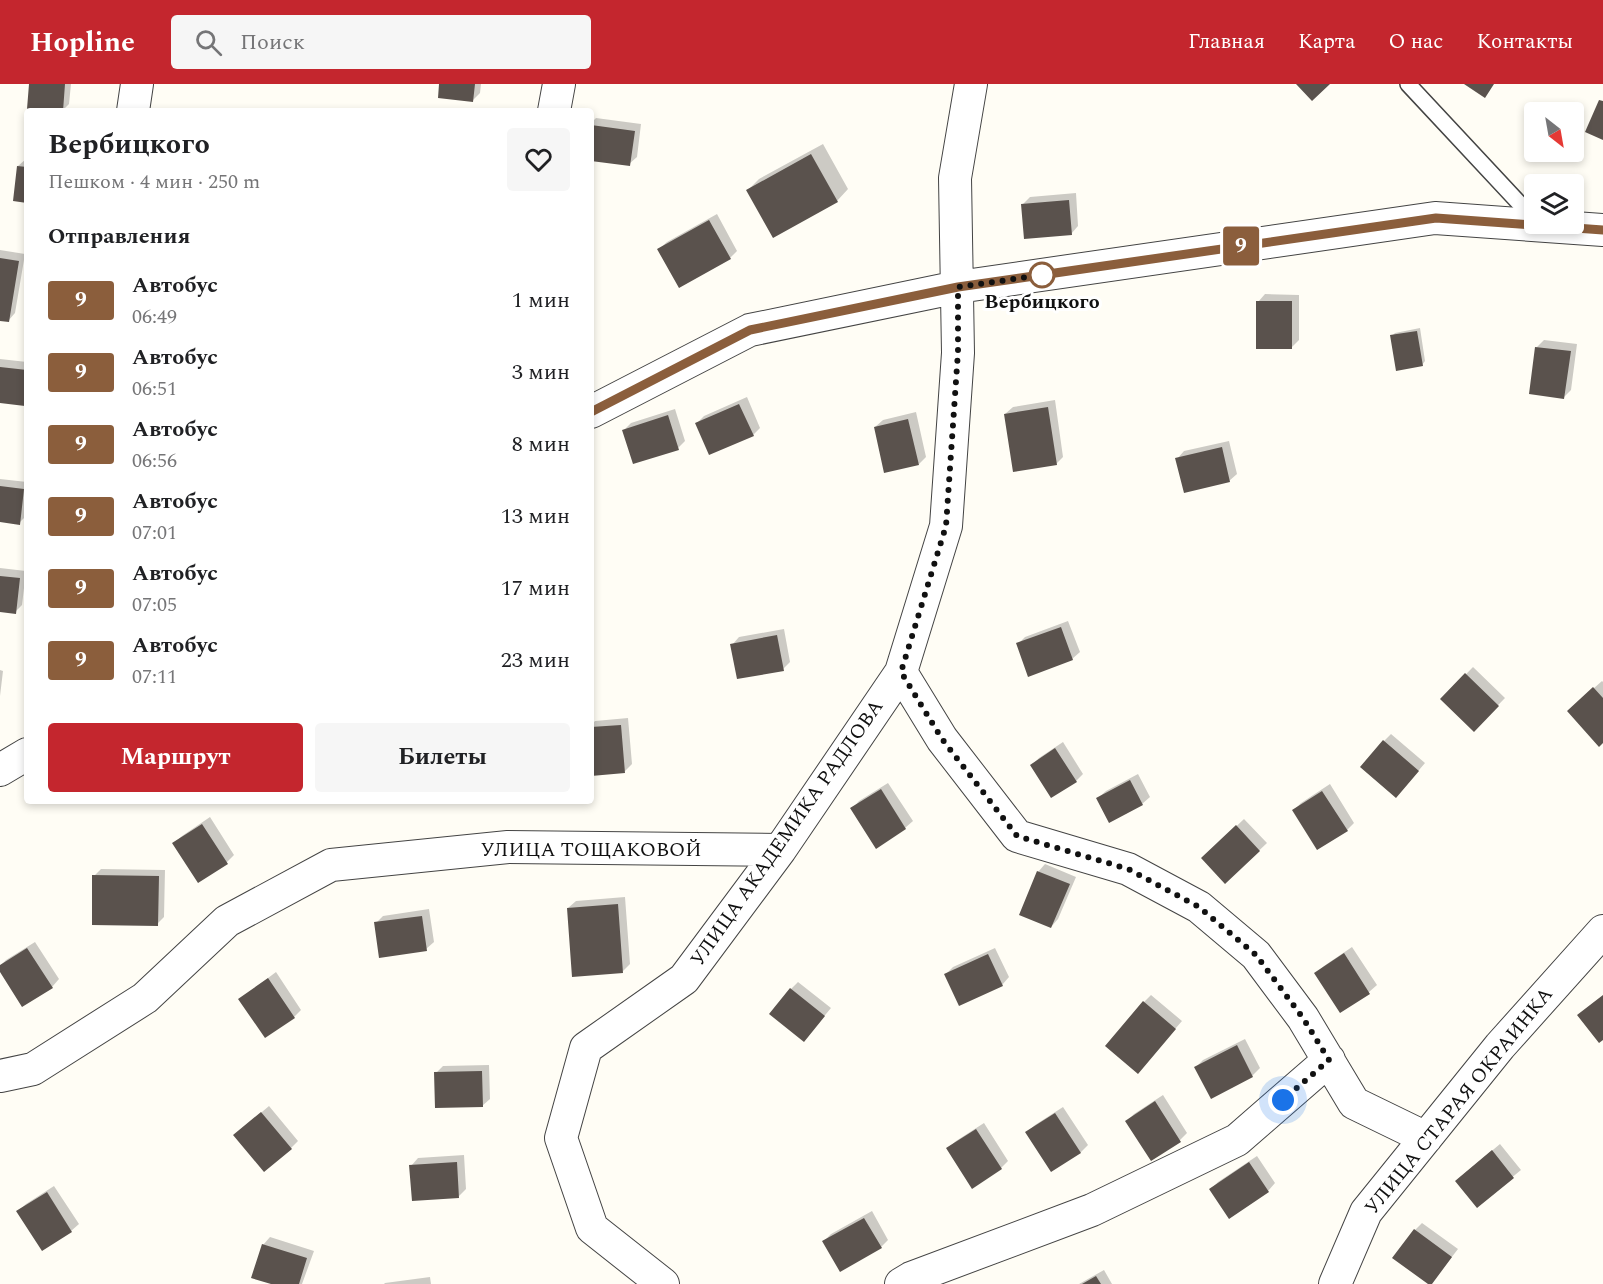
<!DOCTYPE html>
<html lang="ru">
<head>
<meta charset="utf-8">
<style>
	body { margin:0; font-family:Spectral,serif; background:#f6f6f6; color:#202124; height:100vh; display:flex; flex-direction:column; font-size:22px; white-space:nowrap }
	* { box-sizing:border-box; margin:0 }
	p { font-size:20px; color:#757577 }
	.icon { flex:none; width:33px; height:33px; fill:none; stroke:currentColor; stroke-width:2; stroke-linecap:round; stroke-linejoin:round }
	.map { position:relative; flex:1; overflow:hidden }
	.panel { position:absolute; left:24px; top:24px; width:570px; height:696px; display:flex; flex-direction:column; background:#fff; border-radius:6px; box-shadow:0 3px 9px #0003 }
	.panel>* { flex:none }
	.badge { padding:0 12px; border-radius:4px; font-size:21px; line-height:39px }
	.needle { width:39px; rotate:149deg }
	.tools { position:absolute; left:1524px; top:18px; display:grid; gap:12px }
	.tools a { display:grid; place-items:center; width:60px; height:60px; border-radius:6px; background:#fff; box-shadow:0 3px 9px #0003; font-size:30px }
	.you { position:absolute; width:30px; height:30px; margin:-15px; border:4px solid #fff; border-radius:50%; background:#1a73e8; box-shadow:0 0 0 9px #1a73e833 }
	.map>.badge { position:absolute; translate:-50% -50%; box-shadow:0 0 0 3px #fff }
	h2 { padding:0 24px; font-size:22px; line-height:54px }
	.round { display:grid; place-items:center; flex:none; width:63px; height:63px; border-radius:6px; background:#f6f6f6 }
	.headline { display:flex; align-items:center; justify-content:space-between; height:102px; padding:0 24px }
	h1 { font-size:28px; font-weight:700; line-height:45px }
	.action { display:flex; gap:12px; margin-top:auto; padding:12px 24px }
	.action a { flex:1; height:69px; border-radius:6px; background:#c4262e; color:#fff; font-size:24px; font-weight:700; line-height:69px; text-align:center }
	.action a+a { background:#f6f6f6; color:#202124 }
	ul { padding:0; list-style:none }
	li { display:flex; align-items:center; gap:18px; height:72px; padding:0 24px }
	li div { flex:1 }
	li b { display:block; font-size:22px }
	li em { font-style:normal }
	li .badge { min-width:66px; font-weight:700; text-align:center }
	header { display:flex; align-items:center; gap:36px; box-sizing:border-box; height:84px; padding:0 30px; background:#c4262e; color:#fff }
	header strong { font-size:28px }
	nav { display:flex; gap:33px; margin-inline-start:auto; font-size:21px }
	.search { width:420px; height:54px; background:#f6f6f6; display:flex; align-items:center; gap:15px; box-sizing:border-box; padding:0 21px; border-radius:6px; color:#757577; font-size:22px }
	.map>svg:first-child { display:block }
	.shadow { fill:#0003 }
	.building { fill:#5a524d }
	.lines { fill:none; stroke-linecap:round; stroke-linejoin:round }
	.lane-casing { stroke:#444; stroke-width:18 }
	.street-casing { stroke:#444; stroke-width:34 }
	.lane { stroke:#fff; stroke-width:15 }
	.street { stroke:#fff; stroke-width:32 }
	.line-casing { stroke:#fff; stroke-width:14 }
	.line { stroke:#8b5e3c; stroke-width:9 }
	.walk { stroke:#111; stroke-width:6; stroke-dasharray:0 10.8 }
	.stop-dot { fill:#fff; stroke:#8b5e3c; stroke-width:3 }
	.labels { text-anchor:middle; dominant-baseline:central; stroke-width:6; stroke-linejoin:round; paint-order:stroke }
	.stop-label { font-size:20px; font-weight:bold; fill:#111; stroke:#fff }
	.street-label { font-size:20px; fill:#111; stroke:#fff }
</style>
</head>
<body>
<header>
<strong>Hopline</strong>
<div class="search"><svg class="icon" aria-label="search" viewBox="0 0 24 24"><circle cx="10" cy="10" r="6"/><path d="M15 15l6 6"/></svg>Поиск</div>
<nav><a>Главная</a><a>Карта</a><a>О нас</a><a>Контакты</a></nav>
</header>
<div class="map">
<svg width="1603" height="1200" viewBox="0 0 1603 1200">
	<rect width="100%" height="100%" fill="#fffdf5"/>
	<path class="shadow" d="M31,0H71L69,20L62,27Z
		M441,0H481L480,9L473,16Z
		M596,34L641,40L637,73L629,80L591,76V39Z
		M823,60L848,105L837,117L774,152L748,106L759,95Z
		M26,75H27V117L18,82Z
		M1076,109L1078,142L1071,150L1023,120L1030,113Z
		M717,130L737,167L730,174L659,165L667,158Z
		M0,166L25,170L15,229L8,237L0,235Z
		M1265,210L1299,211V256L1291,264L1258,218Z
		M1420,244L1425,277L1422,281L1392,252L1395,249Z
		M1544,256L1577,260L1571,306L1564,313L1536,264Z
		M0,275L27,278V318L25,320L0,317Z
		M747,313L760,344L753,351L697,339L704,332Z
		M1055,316L1063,373L1056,380L1005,330L1013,323Z
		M675,325L685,357L678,364L624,346L631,339Z
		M916,328L926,373L919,380L875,343L883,336Z
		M1229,357L1237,390L1229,397L1177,375L1184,367Z
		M0,395L27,398L26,432L19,439L0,437Z
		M0,484L26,487L22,521L15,528L0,526Z
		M1068,537L1080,568L1072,575L1018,560L1025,553Z
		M784,545L790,578L783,585L732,561L739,553Z
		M1473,583L1505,614L1474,646L1442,615Z
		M0,586L3,587L0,612Z
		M1602,597L1603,598V657L1576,620Z
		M628,634L632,680L625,687L591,685V641L595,637Z
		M1391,650L1425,679L1403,705L1384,657Z
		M1063,658L1083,690L1076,697L1032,681L1039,674Z
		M1138,690L1150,713L1142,720L1098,714L1106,707Z
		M888,699L913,737L905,744L852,725L859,717Z
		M1330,700L1354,739L1347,746L1294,726L1301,719Z
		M210,733L234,771L227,778L198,797L174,759L182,752Z
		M1244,735L1267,759L1226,798L1203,774Z
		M1045,780L1076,793L1058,835L1051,843L1038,788Z
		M101,785L165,786L164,833L157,840L94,792Z
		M625,813L630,880L623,887L568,824L576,817Z
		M429,825L434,858L426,865L376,839L383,832Z
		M35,858L59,895L52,903L0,885V882L6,876Z
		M1352,863L1377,901L1369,908L1341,927L1316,889L1324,882Z
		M995,864L1009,893L1002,901L946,890L953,883Z
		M276,888L301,926L294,933L240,915Z
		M798,898L831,924L811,948L791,905Z
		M1151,911L1182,937L1145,980L1144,918Z
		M1245,955L1260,984L1252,992L1211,1013L1196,983L1203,976Z
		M489,981L490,1015L482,1022L436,989L443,982Z
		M1163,1011L1187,1049L1180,1056L1127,1037L1134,1030Z
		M269,1022L298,1057L291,1064L243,1044Z
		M1063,1023L1088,1061L1081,1068L1052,1086L1027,1048L1035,1041Z
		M984,1039L1008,1077L1001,1084L948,1064L956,1057Z
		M1500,1060L1521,1086L1477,1122L1464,1090Z
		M464,1071L466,1105L459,1112L411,1082L418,1074Z
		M1257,1072L1275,1099L1268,1107L1211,1105L1218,1098Z
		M54,1102L79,1140L71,1147L43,1165L18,1127L26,1120Z
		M872,1127L888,1156L881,1163L824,1157L831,1150Z
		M1422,1139L1458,1165L1431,1200L1415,1146Z
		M270,1153L314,1167L302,1200H276L263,1161Z
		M1104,1186L1112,1200H1079Z
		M430,1193L431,1200H384L385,1199Z"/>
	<path class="building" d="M29,0H65L63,27L27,25Z
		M439,0H475L473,18L438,14Z
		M1296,0H1330L1312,17Z
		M1464,0H1494L1485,14Z
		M1599,16L1603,17V56L1585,48Z
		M591,41L635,47L630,82L591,77Z
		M811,70L838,118L773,154L746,106Z
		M17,82L27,83V119L13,117Z
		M1069,116L1072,151L1024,155L1021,120Z
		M709,136L731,175L679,204L657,165Z
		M0,174L19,177L9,238L0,237Z
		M1256,217H1292V265H1256Z
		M1417,247L1423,282L1396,287L1390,251Z
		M1535,263L1571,267L1564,315L1529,310Z
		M0,283L27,286L25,322L0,319Z
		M739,320L754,352L709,371L695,339Z
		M1048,323L1057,381L1013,388L1004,330Z
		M668,331L679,366L633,380L622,346Z
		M908,335L919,381L884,389L874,343Z
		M1222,363L1230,398L1184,409L1175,374Z
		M0,402L24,405L20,441L0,438Z
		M0,492L20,494L16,530L0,528Z
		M1061,543L1073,576L1028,593L1016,559Z
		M777,551L784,587L737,595L730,560Z
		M1465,589L1499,622L1474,648L1440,615Z
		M1593,603L1603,614V659L1599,663L1567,627Z
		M621,641L625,689L591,692V643Z
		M1383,656L1419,687L1396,714L1360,683Z
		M1055,664L1077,698L1051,714L1030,681Z
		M1130,696L1143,721L1109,739L1096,714Z
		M881,705L906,745L876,765L850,724Z
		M1322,707L1348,747L1317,766L1292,726Z
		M202,740L228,780L198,799L172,759Z
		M1236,741L1260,767L1225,800L1201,774Z
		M1037,787L1070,800L1051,844L1019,831Z
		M92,791L159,792L158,842L92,841Z
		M618,820L623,889L572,893L567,824Z
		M422,832L427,867L379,874L374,838Z
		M27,864L53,904L22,923L0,888V881Z
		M1344,869L1370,910L1340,929L1314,889Z
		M988,870L1003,902L959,922L944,890Z
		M268,894L295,934L265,954L238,915Z
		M790,904L825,932L804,958L769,930Z
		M1603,911V956L1599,959L1577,931Z
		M1143,917L1176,945L1138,990L1105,962Z
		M1237,961L1253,993L1211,1015L1194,983Z
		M482,987L483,1023L435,1024L434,988Z
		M1155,1017L1181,1058L1151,1077L1125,1037Z
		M261,1028L292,1065L264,1088L233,1051Z
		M1055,1029L1081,1069L1051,1088L1025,1048Z
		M976,1045L1002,1085L972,1105L946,1064Z
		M1492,1066L1514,1094L1477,1124L1455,1097Z
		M457,1078L459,1114L412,1117L409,1081Z
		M1249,1078L1269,1108L1229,1135L1209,1105Z
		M47,1108L72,1148L42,1167L16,1127Z
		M864,1134L882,1164L840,1188L822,1157Z
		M1414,1145L1452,1173L1432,1200H1428L1392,1174Z
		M262,1160L307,1174L299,1200H271L251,1194Z
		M1096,1192L1101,1200H1082Z"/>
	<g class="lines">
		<defs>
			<path id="lane" d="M1408,0L1534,135"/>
			<path id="street" d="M133,27L137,0
				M554,27L559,0
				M591,328L750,246L958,203L1435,134L1603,146
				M901,588L942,655L1017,752L1128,785L1199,823L1256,871L1303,934L1354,1019L1426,1054
				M0,686L27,670
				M0,992L33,985L145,914L227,837L331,781L508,763L780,766
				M663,1200L592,1144L561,1054L586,964L684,895L780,766L901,588L946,442L958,269L955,94L971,0
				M901,1200L911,1194L1092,1126L1237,1056L1329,976
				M1335,1200L1366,1128L1500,962L1603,847"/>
		</defs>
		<use href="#lane" class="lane-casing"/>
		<use href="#street" class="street-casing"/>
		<use href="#lane" class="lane"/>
		<use href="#street" class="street"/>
	</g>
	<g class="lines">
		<defs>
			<path id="line" d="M591,328L750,246L958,203L1436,134L1603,146"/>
		</defs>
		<use href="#line" class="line-casing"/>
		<use href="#line" class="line"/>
		<path class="walk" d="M1042,191L1049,190L958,203V268L946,442L901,588L942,655L1017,752L1128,785L1199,823L1256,871L1303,934L1329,976L1283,1016"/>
	</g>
	<circle class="stop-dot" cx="1042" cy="191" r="12"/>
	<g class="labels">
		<g class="stop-label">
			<text x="1042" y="218">Вербицкого</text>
		</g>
		<g class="street-label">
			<text transform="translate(787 749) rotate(-55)">УЛИЦА АКАДЕМИКА РАДЛОВА</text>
			<text x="591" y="766">УЛИЦА ТОЩАКОВОЙ</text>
			<text transform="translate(1459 1017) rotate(-51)">УЛИЦА СТАРАЯ ОКРАИНКА</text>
		</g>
	</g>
</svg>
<div class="tools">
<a><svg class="needle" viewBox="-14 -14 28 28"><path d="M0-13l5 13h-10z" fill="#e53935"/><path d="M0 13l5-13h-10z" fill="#757577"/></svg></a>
<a><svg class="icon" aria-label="layers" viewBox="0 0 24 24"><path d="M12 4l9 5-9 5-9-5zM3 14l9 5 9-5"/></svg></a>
</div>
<div class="you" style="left:1283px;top:1016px"></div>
<b class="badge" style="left:1241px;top:162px;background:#8b5e3c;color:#fff">9</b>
<section class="panel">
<div class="headline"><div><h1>Вербицкого</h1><p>Пешком · 4 мин · 250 m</p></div><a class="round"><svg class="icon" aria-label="heart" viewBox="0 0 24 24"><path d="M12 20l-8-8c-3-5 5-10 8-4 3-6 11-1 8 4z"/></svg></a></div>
<h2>Отправления</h2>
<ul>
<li><span class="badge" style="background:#8b5e3c;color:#fff">9</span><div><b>Автобус</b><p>06:49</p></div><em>1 мин</em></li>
<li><span class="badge" style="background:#8b5e3c;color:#fff">9</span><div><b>Автобус</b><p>06:51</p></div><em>3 мин</em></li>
<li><span class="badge" style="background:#8b5e3c;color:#fff">9</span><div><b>Автобус</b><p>06:56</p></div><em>8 мин</em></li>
<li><span class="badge" style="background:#8b5e3c;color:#fff">9</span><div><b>Автобус</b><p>07:01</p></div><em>13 мин</em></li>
<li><span class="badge" style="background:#8b5e3c;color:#fff">9</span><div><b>Автобус</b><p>07:05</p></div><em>17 мин</em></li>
<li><span class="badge" style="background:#8b5e3c;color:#fff">9</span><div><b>Автобус</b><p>07:11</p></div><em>23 мин</em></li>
</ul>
<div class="action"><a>Маршрут</a><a>Билеты</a></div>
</section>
</div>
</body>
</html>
